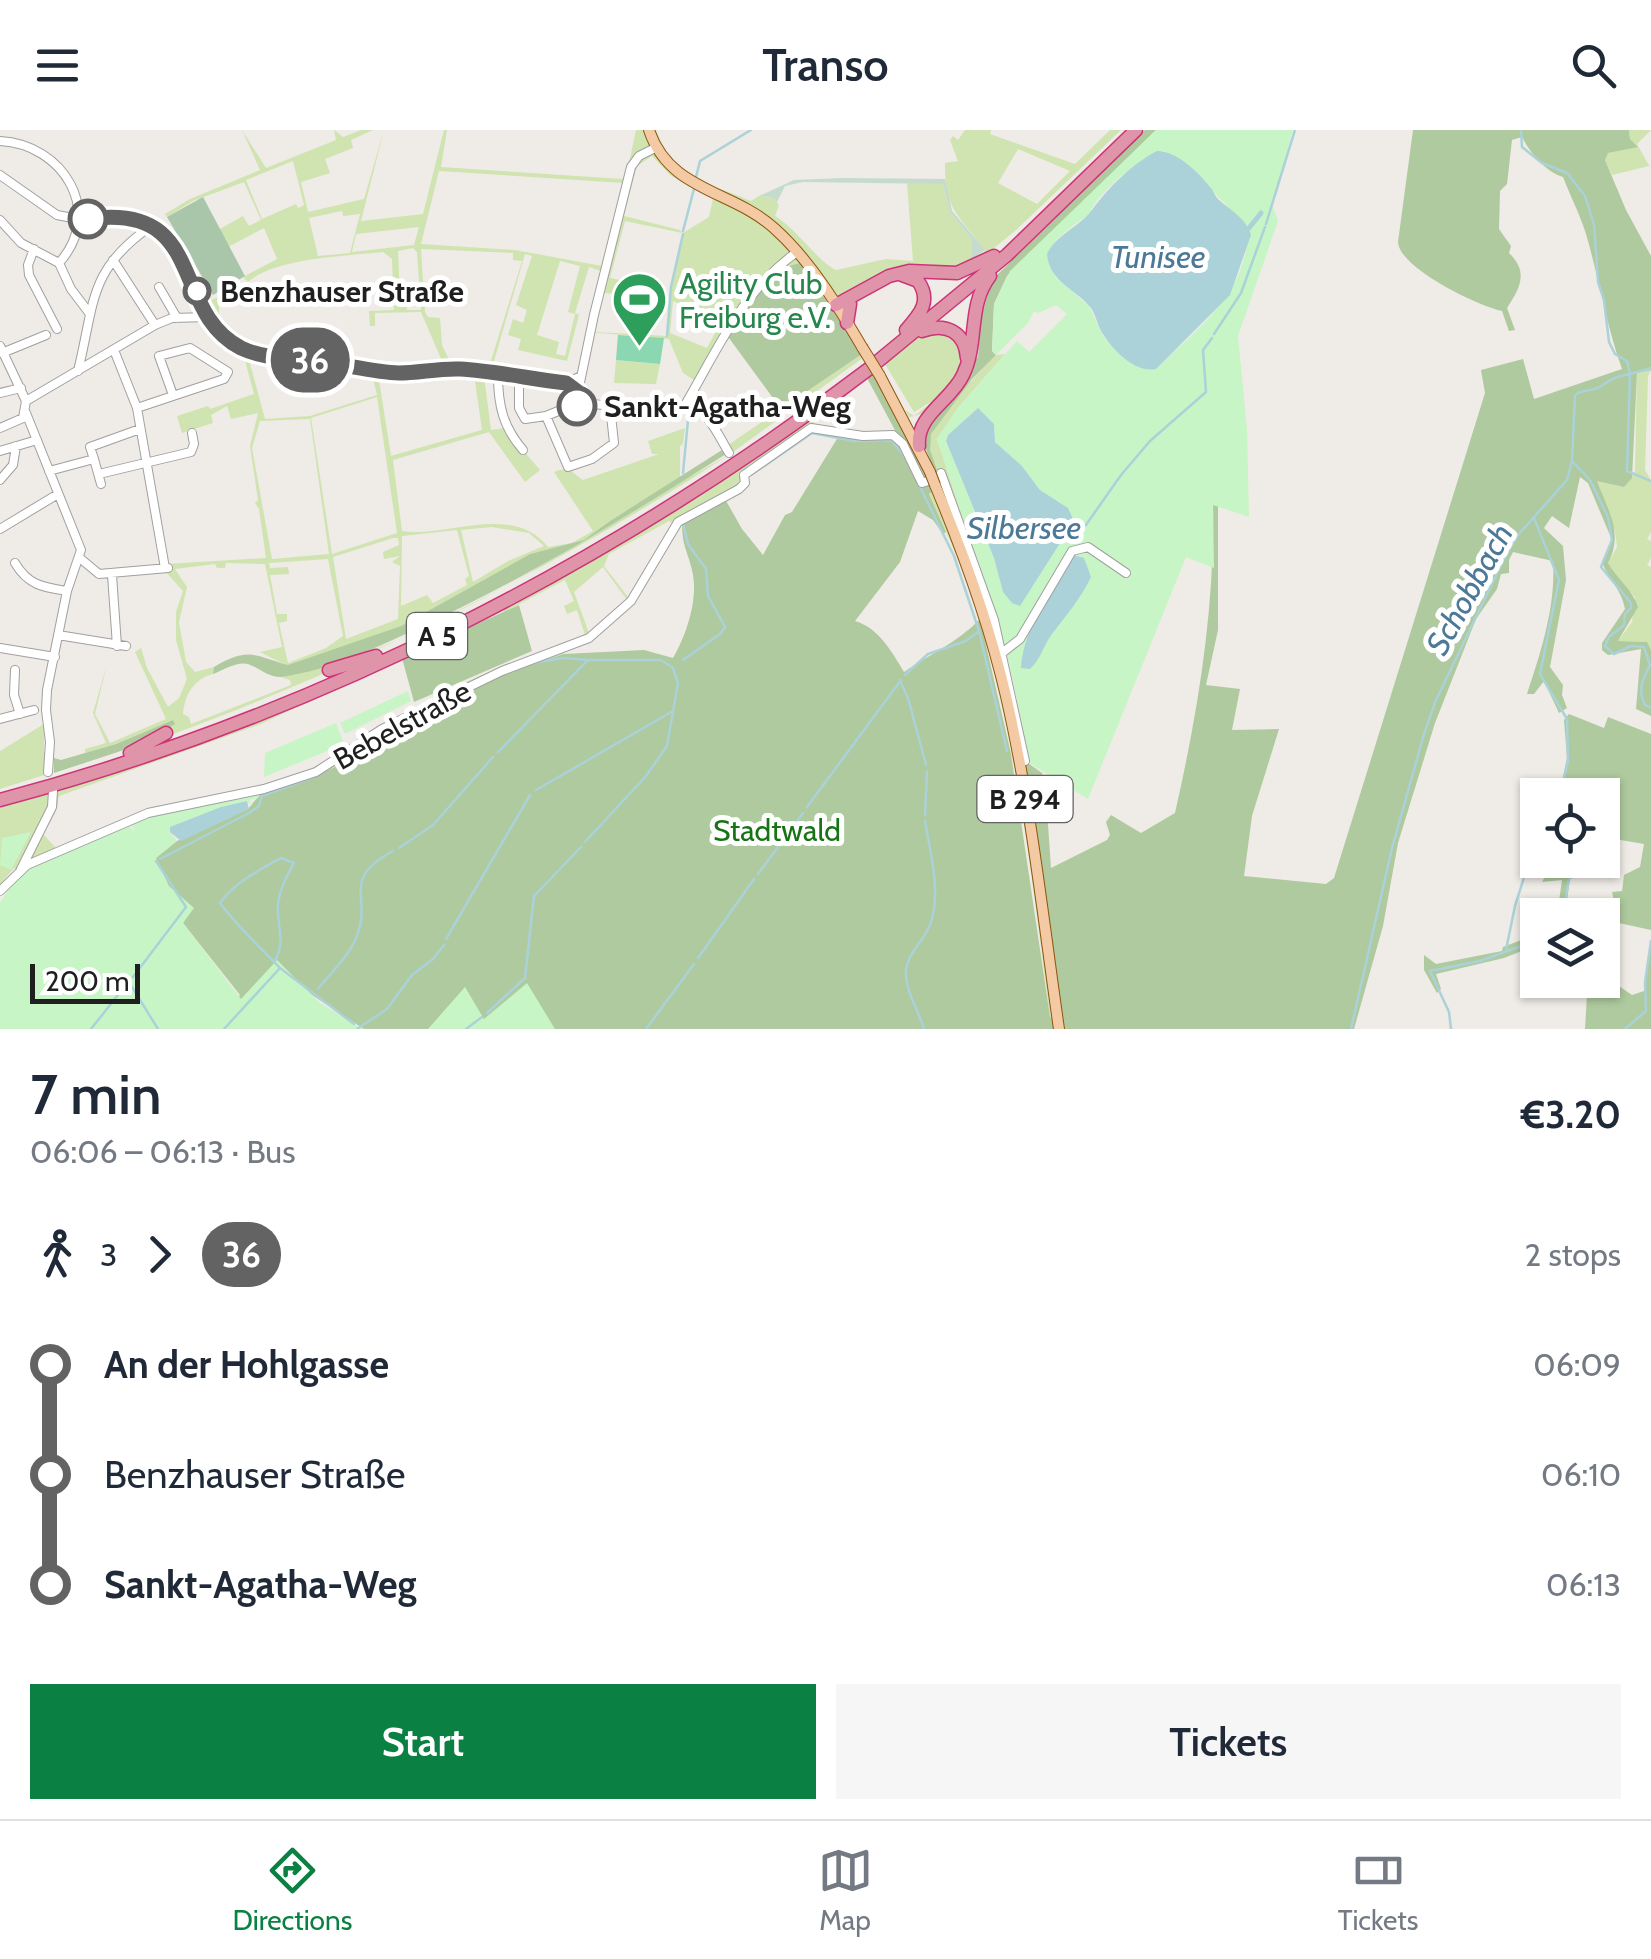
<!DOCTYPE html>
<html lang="en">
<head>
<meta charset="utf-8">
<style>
	body { margin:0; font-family:Cabin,sans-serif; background:#f6f6f7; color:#1f2937; height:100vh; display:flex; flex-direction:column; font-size:38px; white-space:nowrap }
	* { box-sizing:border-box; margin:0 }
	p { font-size:32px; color:#747a83 }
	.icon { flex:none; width:55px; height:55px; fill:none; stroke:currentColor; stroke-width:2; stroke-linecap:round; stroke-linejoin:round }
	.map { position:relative; height:899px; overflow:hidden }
	.details { display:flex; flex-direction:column; background:#fff; flex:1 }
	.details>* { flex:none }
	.badge { padding:0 20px; border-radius:32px; font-size:35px; line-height:65px }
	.buttons { position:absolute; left:1520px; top:648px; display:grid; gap:20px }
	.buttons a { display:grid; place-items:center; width:100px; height:100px; border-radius:0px; background:#fff; box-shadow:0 2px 8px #0004; font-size:50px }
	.scale { position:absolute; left:30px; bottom:25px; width:110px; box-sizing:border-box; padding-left:10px; border:5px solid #1f1f1f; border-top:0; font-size:28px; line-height:35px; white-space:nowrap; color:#1f1f1f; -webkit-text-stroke:8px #fff; paint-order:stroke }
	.map>.badge { position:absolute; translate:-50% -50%; box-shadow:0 0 0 5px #fff }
	.legs { display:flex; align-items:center; gap:15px; height:110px; padding:0 30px; font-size:32px }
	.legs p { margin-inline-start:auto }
	.headline { display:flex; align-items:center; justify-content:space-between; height:170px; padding:0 30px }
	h1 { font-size:55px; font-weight:600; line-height:75px }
	.cta { display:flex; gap:20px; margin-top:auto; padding:20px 30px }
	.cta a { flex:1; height:115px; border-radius:0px; background:#0b8043; color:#fff; font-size:40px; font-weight:600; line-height:115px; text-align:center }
	.cta a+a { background:#f6f6f7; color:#1f2937 }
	ul { padding:0 30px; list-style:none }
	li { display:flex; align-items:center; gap:35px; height:110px; font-size:38px }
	li i { display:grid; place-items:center; width:15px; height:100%; margin:0 12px; background:currentColor }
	li i::after { content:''; width:25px; height:25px; margin:-12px; border:8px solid; border-radius:50%; background:#fff }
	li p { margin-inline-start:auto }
	li:first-child i { background:linear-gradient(#0000 50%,currentColor 0) }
	li:last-child i { background:linear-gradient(currentColor 50%,#0000 0) }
	header { display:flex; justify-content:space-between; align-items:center; height:130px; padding:0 30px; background:#fff; font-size:45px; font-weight:600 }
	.dock { display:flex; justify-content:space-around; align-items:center; height:140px; border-top:2px solid #e0e1e3; background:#fff; font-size:28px; color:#747a83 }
	.dock a { display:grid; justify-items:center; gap:5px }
	.dock .active { color:#0b8043 }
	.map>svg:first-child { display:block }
	.grass { fill:#cfe4b0; fill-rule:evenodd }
	.forest { fill:#afca9e }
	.wetland { fill:#c4dbce }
	.cemetery { fill:#a9c5aa }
	.park { fill:#c7f5c6; fill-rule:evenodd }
	.pitch { fill:#8ad7b2 }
	.water { fill:#aad2d8 }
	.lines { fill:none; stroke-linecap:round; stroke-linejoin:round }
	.stream { stroke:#aad2d8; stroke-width:2.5 }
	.canal { stroke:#aad2d8; stroke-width:5 }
	.minor-casing { stroke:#a0a0a0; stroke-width:10 }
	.major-casing { stroke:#8c550d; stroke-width:12 }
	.highway-casing { stroke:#cc3477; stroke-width:15 }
	.minor { stroke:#fff; stroke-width:8 }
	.major { stroke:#f4caa5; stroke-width:10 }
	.highway { stroke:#df94a9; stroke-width:12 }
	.major-bridge-casing { stroke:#8c550d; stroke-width:12; stroke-linecap:butt }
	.major-bridge { stroke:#f4caa5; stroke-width:10 }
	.line-1-casing { stroke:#fff; stroke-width:22 }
	.line-1 { stroke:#646363; stroke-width:15 }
	.stop-1-dot { fill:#fff; stroke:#646363; stroke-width:5 }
	.labels { text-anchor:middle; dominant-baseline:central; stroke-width:10; stroke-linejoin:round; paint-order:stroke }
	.shield { fill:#fff; stroke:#626262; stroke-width:2.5 }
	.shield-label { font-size:28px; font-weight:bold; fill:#1f1f1f }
	.leisure-label { font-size:30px; fill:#27864d; stroke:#fff; text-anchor:start }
	.stop-label { font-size:30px; font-weight:bold; fill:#1f1f1f; stroke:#fff; text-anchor:start }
	.street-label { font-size:30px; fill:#1f1f1f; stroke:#fff }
	.park-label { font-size:30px; fill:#177415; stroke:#fff }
	.water-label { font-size:32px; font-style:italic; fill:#4c7997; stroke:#fff }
</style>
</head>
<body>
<header><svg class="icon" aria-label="menu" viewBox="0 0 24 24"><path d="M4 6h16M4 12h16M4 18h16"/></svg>Transo<svg class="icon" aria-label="search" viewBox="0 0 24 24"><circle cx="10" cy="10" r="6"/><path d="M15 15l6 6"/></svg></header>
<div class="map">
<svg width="1651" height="899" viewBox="0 0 1651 899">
	<rect width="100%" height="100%" fill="#efebe6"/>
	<path class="grass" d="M242,0L266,38L336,10L334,0L343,7L361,0H373L351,10L353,18L325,29L330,43L301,52L308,82L364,69L384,0L361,91L423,84L444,0H447L441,37L622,49L626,47L636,0H656C676,51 705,51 751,71L759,66L773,67L779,75L775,86C798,100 817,131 836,140L886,129L913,131L907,53L943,54L950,82L972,109L973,129L985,121C960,86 944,80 945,33L958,31L950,10L953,6L958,10L965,0H991L990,4L1075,34L1110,0H1121L1016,100L972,136L911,139L841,169L827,170L801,134L767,150L693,257L694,250L683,243L669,209L588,202L601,141L589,137L575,183L579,185L567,231L518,220L521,209L508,205L513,189L523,193L527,180L516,175L532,126L525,124L490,245L484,246L491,300L504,298L540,340L525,352L489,302L393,330L402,401C448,408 512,372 548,417L572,413L593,401L554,342C570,336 571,342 583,350L659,324H652L648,311L685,298L683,314L680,316V348L600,397L727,326C550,441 366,533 168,606L165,600L173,590L116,614L85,623V619L106,613L93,583L107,534L95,584L110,613L166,589L135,522L141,518L147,538L168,577L179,568L187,549L176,510V482L183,461L165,441L133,445V441L167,434L266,428L259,379L255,373L258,370L250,316L258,283L231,289L227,276L211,285L213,293L182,303L177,286L208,276L210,279L254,264L243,223L245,216L221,200L204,173L219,167V195L245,214L262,219L396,234L442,231L421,182L375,183V196H370L369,181L394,180L392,129L383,122C346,126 275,128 248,152L243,147L277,129L264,98L228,117L218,100L243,86L249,96L261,90L244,52L193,71L167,87L165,84L190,69L260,40ZM1018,19L1070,41L1037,74L998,53ZM652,26L670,45L713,69L709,87L683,103L672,156L667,206L595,202L603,163L619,164L624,159L625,151L610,148L625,91L682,103L680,100L624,86L637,36ZM293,31L304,75L298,78L296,74L262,89L246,50ZM439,41L624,53L602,136L515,120L421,114ZM342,81L343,86L360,84L350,123L318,126L309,88ZM419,97L414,115L352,122L356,104ZM413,118L417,122L421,180H407L406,166H400L398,121ZM421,119L513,123V130L522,131L489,237L451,234L442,215L440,188L428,187L425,182ZM560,131L580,136L568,182L575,184L565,226L556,224L559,212L537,205ZM673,171L722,190L707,218L670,203ZM248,226L323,234L373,248L377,265L310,286L265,289ZM450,242L474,244L482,300L391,326L379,250H410ZM377,267L397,403L332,424L311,288ZM310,289L329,424L272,429L252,318L260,291ZM492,397L529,403L544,416L508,431L473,452L461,400ZM457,400L469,446L465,449L467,455L433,473L427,465L401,476L402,406ZM393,408H398L399,415L383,422L384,429L400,426L392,432L400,436L398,489L346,509L333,427ZM582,411C505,459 371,534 281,547L290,550L291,555L191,594L189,587L183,584C185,564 194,549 213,544L214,537L195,542L186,532L179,492L187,457L175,439L215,434L217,438H225L226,433L265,434L282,517L260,522L288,536L401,496L530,424ZM328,429L343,506L326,518L288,533L279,493L287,491V484H277L270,445L289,444L288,437L270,438L269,433Z
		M1629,0H1651L1637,14L1651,39L1649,36L1612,45L1605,30L1608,23L1637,16L1630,9Z
		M924,203L956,205L964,237C949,257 936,284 909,287L885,248L905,280L914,286L939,267L914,282L885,234Z
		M862,224L864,227L733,322L728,315Z
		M1005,224L958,278L937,309L1005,516V529L1026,611L1025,632L1064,899L1050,888C1033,755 1018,619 980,491C967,447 948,406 929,364L934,359L930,332L937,339C933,330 927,318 930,308C934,289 981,240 996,225Z
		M616,230L660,234L656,254L614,253Z
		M1651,240L1648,246L1645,340L1651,350V402L1647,409L1651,411V428L1647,435L1651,437V520L1647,512L1618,511L1632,492L1635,467L1617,449L1608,433L1617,417L1615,401L1596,350L1624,357L1635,342L1637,243Z
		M873,243L815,291L810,305L748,347L746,355L682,392L640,463L626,481L595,507L563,521L564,524L503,544L447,574L383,602L337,636L300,653L267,663L147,685L18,745L14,738L0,754V676L117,641L335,559L261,594L59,666L55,683L43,704L56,718L146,679L203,670L297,645L333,628L380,595L477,547L585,505L577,480L567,484L564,476L574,471L565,450L504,482L503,478ZM669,391L672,393L628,467L604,436L609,424ZM603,437L627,470L589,503L574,462Z
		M44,594V645L0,659V621Z"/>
	<path class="forest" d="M1145,0H1156L1007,146L994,174L992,221L996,225L972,249L931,304L930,320L937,340L935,342L921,307L924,297L954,268L973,231L978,227L981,188L992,150Z
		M1413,0H1629L1630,9L1638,17L1608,23L1605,30L1626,80L1651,126V240L1637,243L1632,348L1624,357L1597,351C1608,381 1624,403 1608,433C1617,449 1633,460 1638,477L1618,511L1647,512L1651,520V586L1636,579L1641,519L1608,525L1602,520V513L1625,479C1622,460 1608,449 1602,432L1612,410L1588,353L1580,347L1569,398L1552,386L1544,398L1563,416L1566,450L1550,537L1563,555L1562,565L1567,578L1559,583L1544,551L1534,564H1527C1541,522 1556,476 1553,431L1513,422L1509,430V443L1501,444L1497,459L1476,489L1435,593L1398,713L1383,796L1354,899H1064L1025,631L1042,643L1045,651L1051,738L1107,710L1110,705L1106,692L1111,685L1141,703L1175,683C1198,582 1215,478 1213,374L1218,376V500L1206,555L1240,559L1232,600L1279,599L1252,686L1244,746L1326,754L1334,748L1485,263L1481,240L1523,229L1534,269L1622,239C1607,197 1600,154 1588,111C1582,88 1571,68 1563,47C1546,42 1530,23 1522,7L1512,10L1507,54L1500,61L1499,99L1511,116L1509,123C1529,142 1520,158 1507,178L1515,200L1509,201L1502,181C1478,176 1399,138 1398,112Z
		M801,133L862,224L781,279L729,208L715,227C732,195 763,138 801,133Z
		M873,243L935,359L929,364L946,402L943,404L933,390L918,381L900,432L855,491C879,498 892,522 904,542C930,524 958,512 980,489L1011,624L1050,887L1056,888L1058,899H364L306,861L219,899H210L240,865L183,793L189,781L162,753L154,729L177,711L248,679L262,662L300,653L337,636L383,602L447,574L503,544L564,524L644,520L673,528C687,504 699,467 692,440C687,419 682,416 682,392L725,369L742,399L763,425L785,385L792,382L840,304H897L867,248Z
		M722,320L726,324C628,386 530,446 425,495C379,516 332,540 281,547C267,547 260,538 248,534C237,531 223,540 213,544L214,537C250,516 254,526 288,535L401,496L530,424L584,410L610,391Z
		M519,475L532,521L414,572L402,528Z
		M1569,584L1604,598L1608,587L1651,604V800L1619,793L1612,762L1622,761L1624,745L1640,737L1644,714L1603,707L1602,665H1559L1567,628L1564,590Z
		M173,590L175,594L136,616L54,643V628L61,630L116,614Z
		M1554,730H1579L1577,747L1570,749L1565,785H1557L1562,750L1542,752Z
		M1537,804V815L1504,828L1436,844L1441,859L1437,863L1424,840V825L1436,834L1502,821L1503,817Z
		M1651,810V899H1585L1587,865L1598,853L1616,854L1632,865L1644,861Z"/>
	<path class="wetland" d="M843,48L945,49L952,81L985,120L972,129V109L950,82L943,54L803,52L785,56L777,72L773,67L759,66L794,50Z"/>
	<path class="cemetery" d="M203,67L245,146L213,165L167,87Z"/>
	<path class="park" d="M1156,0H1293L1272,74L1278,91L1238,206L1247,300L1249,387L1213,375L1214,438L1186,427L1088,669L1026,631V611L1005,516L937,309L958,278L1017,211L1029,222L1067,184L1056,175L1038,183L1034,181L1028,193L996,225L992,221L994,174L1010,141ZM1164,21C1199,41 1219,71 1248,96C1249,162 1199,197 1156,239L1103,206L1089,176L1056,148L1047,125C1054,108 1072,97 1086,86C1097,77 1087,84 1095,73C1111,53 1139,28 1164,21ZM978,278L994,294L995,312L1022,336L1040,360L1068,378L1003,462L994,428L946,311L948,305Z
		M408,561L411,571L345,604L340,593Z
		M336,593L344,614L264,647L265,623Z
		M262,662L258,668L250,670L252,676L247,671L221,677L170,702L177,711L156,728L169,756L194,778L183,793L241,869L277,830L320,873L363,899H0V773L22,739L128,694L136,704L130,692L147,685Z
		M31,702L11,740L0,735L2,708Z
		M527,853L555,899H428L465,857L484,889Z"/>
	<path class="pitch" d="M618,205L664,208L660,234L616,230Z"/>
	<path class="water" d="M1157,21C1177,21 1198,42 1210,57C1214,61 1215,67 1219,70C1230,80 1246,88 1251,105L1230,165L1156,239C1136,243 1116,223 1105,207C1098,199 1097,187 1091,178C1076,159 1049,152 1047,124C1056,105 1079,97 1092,80C1108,58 1132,34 1157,21Z
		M978,278L994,294L995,312L1022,336L1040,360L1068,378L1074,391L1020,476L1012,473L1003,462L994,428L946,311L948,305Z
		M1073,425L1084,428L1091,447C1081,468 1066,486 1052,504C1044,514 1041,529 1030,539L1021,538C1024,496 1051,461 1073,425Z
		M247,671L249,679L181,711L170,702V697L221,677Z"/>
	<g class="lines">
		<path class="stream" d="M696,47L700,31L751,0
			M1266,94L1295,0
			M683,101L695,55
			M1214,204L1241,163L1265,97
			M667,206L671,157L683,104
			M1651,238L1630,244L1627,341L1651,351
			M1573,332L1590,350L1608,387L1612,410L1601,437L1631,473V478L1625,484L1624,495L1609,507L1605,516L1614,524L1631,516L1644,517L1650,535C1643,549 1637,559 1645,575L1651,578
			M683,343L689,280
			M751,345L812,303L854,311L891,310L906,328
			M918,353L954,426L979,501L1007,621
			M1534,388L1559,450L1540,544L1567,589L1568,631L1560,665
			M1074,412L1121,345L1150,311L1206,262L1203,220L1212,208
			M683,530L720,504L725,497L708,466L706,439L688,414L683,394
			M533,533L563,528L588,530
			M905,545L928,524L966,511L979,501
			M900,551L908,568L926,635
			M393,598L489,551
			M498,622L588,530H661L673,538L678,553L667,616L646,646L585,712
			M321,643L356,620
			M536,660L673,581
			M807,677L901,550
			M925,685L927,642
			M46,697L56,677L57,664
			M399,718L433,695L493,627
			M160,729L249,683L259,676L262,666L314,647
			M758,744L803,683
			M1563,785L1572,730
			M446,809L530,665
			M1506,820L1515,776L1538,703
			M698,828L754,749
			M274,832C287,812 276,795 278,773C280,758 287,746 294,733L281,728C261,739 232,754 220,773C237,796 260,817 280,838
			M133,847L186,777L156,731
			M132,857L158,899
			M318,859C331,843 348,827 356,808C374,767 338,751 393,721
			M487,883L525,848L534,766L581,717
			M91,899L129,851
			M224,899L280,838L354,894
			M357,899L387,879L412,845L433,829L444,815
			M466,899L482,887
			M646,899L694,834
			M924,899C919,881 904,859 906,840C908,822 926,809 931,792C941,760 930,722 925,691
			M1351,899L1392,718L1424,604L1436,570L1503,431L1518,405L1567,350L1572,331L1575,265C1583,259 1590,262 1599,257C1615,248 1611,248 1630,244L1627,231L1615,224L1609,212L1604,170L1598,152L1594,95L1585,66L1567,43L1542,33L1522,17L1521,0
			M1451,899L1449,882L1430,841L1480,831L1538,810
			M1625,899L1646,881L1645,852L1651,811"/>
		<path class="canal" d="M1249,98L1261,83"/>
		<defs>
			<path id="minor" d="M0,11C63,14 105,82 59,133L21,113L0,90
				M0,45L57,85L78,89L129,88L151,96L177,123L207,187L221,208L252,222L384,242L455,239L566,253L581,246
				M34,119L28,135L29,145L57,199
				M113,130L155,195
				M59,133L71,159L90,184
				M159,157L177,188
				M0,216L26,271L23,288L0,298
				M114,220L137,278L165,438
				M2,223L46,205
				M78,241C95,172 88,140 151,96
				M498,245C498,275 503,297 523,320
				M519,248V278L525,289L546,286L583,271
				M578,262L594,185L631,37L639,26L655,18
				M0,263L21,258
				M26,271L155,195L172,188L207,187
				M583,271C611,283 684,265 702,282C713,292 721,310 729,323
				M685,275C718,219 742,161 797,122
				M137,278L224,249L228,242L190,218L159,226L173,265
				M26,283L81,420L67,461L47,560L46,580L50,612L48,642
				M546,286L568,337L592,329L614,313L610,276
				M0,321L37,310
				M94,329L90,317L140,299
				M49,341L94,329L101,354
				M941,343L994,490L1025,631
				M99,344L191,322L194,314L192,303
				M744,345L811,298L863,306L893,305L903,314L922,353L928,351
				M0,350L13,335L16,316
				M0,399L58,364
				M81,429L99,444L168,438
				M15,433C28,455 42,457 67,461
				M112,445L117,516
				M58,505L126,516
				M0,518L55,527
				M1002,523L1020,509L1072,421L1088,417L1126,443
				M15,540L14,565L20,584
				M0,589L34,580
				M21,739L52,677L53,661
				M0,761L27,735L148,683L264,659L316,642L382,599L502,541L589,508L631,471L678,392L739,359L745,353L744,345"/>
			<path id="major" d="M649,0C669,61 732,60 774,98C810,130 838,176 862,217
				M880,246L930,342
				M935,355C964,424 989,493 1006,566C1031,675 1043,788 1059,899"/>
			<path id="highway" d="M902,145L918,151C932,171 920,184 906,200
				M836,175L889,146L909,141L957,143L994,126
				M847,193L850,174
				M922,201C946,192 965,202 967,228
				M877,232L1007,125L1136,0
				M919,316C916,285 951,271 963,245C979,212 967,176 990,146
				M329,540L376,526
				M130,623L166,603
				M0,670C315,586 611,435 870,238"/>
		</defs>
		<use href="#minor" class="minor-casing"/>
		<use href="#major" class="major-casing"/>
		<use href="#highway" class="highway-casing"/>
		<use href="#minor" class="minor"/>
		<use href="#major" class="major"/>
		<use href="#highway" class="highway"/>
		<defs>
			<path id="major-bridge" d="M862,217L880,246
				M930,342L935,355"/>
		</defs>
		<use href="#major-bridge" class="major-bridge-casing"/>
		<use href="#major-bridge" class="major-bridge"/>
	</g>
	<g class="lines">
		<defs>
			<path id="line-1" d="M88,89C208,72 169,181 241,218C266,230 297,228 323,232C348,235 374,242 399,243C419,243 439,238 460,239C495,241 531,249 566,253L578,262L582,272L577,276"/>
		</defs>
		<use href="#line-1" class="line-1-casing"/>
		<use href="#line-1" class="line-1"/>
	</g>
	<defs>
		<symbol id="stadium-pin" viewBox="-11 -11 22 30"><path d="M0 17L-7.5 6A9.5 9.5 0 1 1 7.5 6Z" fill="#2e9e5b" stroke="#fff"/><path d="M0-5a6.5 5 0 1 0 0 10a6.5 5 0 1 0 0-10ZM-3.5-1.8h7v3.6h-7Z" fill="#fff"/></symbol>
	</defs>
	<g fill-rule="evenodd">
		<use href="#stadium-pin" x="608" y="138" width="63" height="86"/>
	</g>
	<g class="stop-1-dot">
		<circle cx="88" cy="89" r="18"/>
		<circle cx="197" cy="161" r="12"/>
		<circle cx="577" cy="276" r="18"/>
	</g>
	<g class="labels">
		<g class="shield">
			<rect x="407" y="483" width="60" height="46" rx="8"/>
			<rect x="977.5" y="646" width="95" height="46" rx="8"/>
		</g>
		<g class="shield-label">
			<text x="437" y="506">A 5</text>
			<text x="1025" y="669">B 294</text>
		</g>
		<g class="leisure-label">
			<text x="679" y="153">Agility Club<tspan x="679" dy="34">Freiburg e.V.</tspan></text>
		</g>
		<g class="stop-label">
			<text x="220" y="161">Benzhauser Straße</text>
			<text x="604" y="276">Sankt-Agatha-Weg</text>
		</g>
		<g class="street-label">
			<text transform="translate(402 595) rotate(-29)">Bebelstraße</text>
		</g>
		<g class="park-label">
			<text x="777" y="700">Stadtwald</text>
		</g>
		<g class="water-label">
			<text x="1158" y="126">Tunisee</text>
			<text x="1024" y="397">Silbersee</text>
			<text transform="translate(1469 459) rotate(-61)">Schobbach</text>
		</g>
	</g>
</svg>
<div class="buttons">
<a><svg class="icon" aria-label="locate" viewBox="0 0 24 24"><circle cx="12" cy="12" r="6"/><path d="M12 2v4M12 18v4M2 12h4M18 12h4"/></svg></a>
<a><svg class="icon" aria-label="layers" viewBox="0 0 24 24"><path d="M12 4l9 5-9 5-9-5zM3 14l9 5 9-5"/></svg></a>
</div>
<div class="scale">200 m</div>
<b class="badge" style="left:310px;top:230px;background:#646363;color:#fff">36</b>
</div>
<section class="details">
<div class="headline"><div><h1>7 min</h1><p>06:06 – 06:13 · Bus</p></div><b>€3.20</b></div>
<div class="legs"><svg class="icon" aria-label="walk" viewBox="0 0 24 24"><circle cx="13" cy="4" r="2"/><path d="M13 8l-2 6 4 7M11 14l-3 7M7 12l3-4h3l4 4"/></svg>3<svg class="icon" aria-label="forward" viewBox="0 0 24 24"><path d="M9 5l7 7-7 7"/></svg><b class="badge" style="background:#646363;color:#fff">36</b><p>2 stops</p></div>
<ul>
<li><i style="color:#646363"></i><b>An der Hohlgasse</b><p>06:09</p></li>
<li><i style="color:#646363"></i><span>Benzhauser Straße</span><p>06:10</p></li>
<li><i style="color:#646363"></i><b>Sankt-Agatha-Weg</b><p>06:13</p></li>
</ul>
<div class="cta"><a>Start</a><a>Tickets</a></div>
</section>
<nav class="dock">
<a class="active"><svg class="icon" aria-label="directions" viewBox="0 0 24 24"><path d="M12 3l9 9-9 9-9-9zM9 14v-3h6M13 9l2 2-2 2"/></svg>Directions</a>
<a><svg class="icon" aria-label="map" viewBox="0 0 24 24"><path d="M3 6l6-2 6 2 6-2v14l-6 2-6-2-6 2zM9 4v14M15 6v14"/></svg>Map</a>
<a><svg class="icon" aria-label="tickets" viewBox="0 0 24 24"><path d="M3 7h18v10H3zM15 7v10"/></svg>Tickets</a>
</nav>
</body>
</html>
